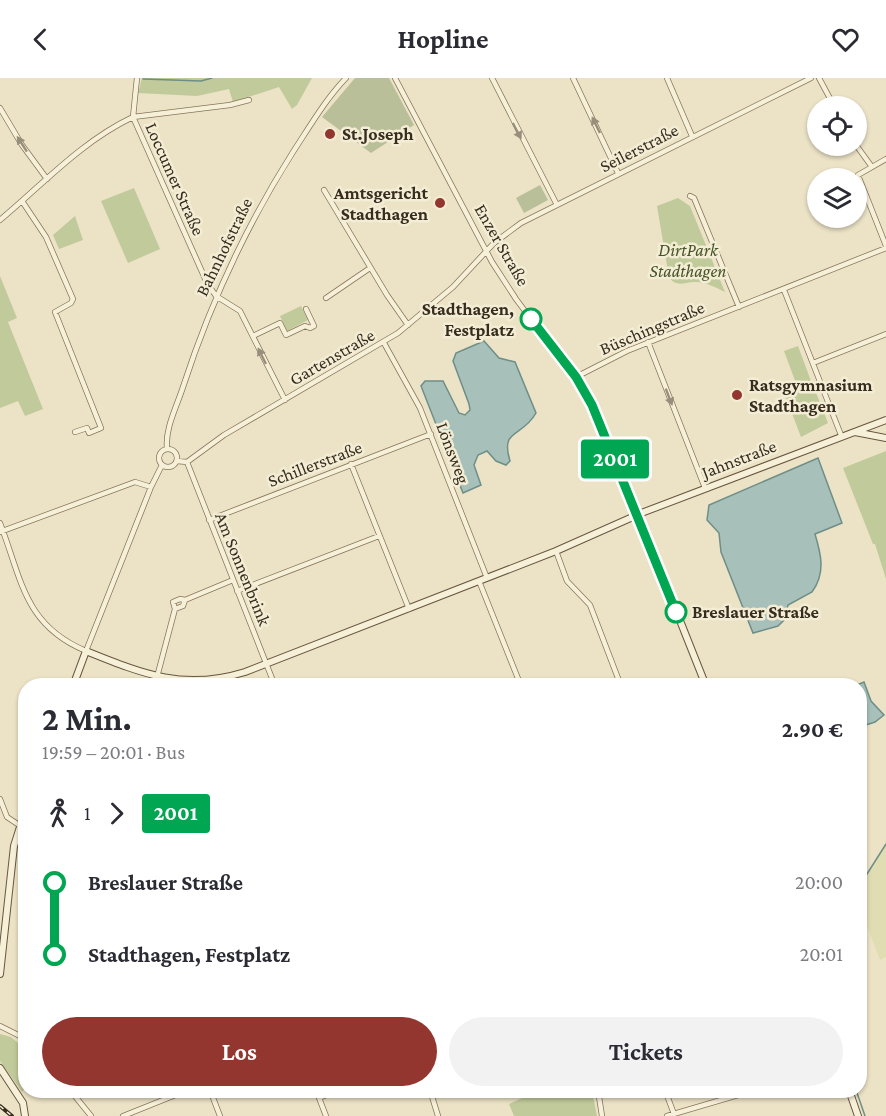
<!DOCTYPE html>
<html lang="de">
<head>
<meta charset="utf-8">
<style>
	body { margin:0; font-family:"Crimson Pro",serif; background:#f2f2f3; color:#2b2b33; height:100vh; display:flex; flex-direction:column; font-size:22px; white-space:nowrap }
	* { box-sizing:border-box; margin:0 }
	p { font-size:20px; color:#7c7c81 }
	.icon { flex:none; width:33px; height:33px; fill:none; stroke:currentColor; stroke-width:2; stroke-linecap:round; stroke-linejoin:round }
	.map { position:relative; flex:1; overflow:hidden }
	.details { position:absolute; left:18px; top:600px; width:849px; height:420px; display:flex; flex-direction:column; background:#fff; border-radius:24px; box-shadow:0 2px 4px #0004 }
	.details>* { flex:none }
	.badge { padding:0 12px; border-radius:4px; font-size:21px; line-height:39px }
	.buttons { position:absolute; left:807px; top:18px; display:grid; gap:12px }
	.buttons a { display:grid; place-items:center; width:60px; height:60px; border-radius:50%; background:#fff; box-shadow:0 2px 4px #0004; font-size:30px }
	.map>.badge { position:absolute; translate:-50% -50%; box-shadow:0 0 0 3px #fff }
	.legs { display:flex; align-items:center; gap:9px; height:66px; padding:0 24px; font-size:20px }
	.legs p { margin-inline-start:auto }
	.head { display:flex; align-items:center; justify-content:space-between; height:102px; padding:0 24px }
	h1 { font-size:33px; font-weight:700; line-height:45px }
	.cta { display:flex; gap:12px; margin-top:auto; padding:12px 24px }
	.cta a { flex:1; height:69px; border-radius:36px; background:#92362f; color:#fff; font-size:24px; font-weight:700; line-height:69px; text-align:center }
	.cta a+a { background:#f2f2f3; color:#2b2b33 }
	ul { padding:0 24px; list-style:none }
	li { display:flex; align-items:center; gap:21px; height:72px; font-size:22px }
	li i { display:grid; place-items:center; width:9px; height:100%; margin:0 8px; background:currentColor }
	li i::after { content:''; width:15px; height:15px; margin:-8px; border:4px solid; border-radius:50%; background:#fff }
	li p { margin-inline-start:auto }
	li:first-child i { background:linear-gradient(#0000 50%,currentColor 0) }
	li:last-child i { background:linear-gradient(currentColor 50%,#0000 0) }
	header { display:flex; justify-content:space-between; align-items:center; height:78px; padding:0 24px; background:#fff; font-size:27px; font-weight:700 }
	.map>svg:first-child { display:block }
	.farmland { fill:#e1ddb3 }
	.green { fill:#c1ca9a }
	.cemetery { fill:#b8bf99 }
	.water { fill:#a7c0ba; stroke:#6e8e88; stroke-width:1.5 }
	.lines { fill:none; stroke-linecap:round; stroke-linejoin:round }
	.stream { stroke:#6e8e88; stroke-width:1.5 }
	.street-casing { stroke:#86765c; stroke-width:6 }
	.secondary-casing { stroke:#685740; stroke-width:8 }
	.street { stroke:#f7f0d9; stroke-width:4.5 }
	.secondary { stroke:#f7f0d9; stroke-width:6 }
	.rail-casing { stroke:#372d1f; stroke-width:4 }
	.rail { stroke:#f4edd5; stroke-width:1.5; stroke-dasharray:4.5; stroke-linecap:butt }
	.oneway { fill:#978e7c }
	.line-1-casing { stroke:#fff; stroke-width:14 }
	.line-1 { stroke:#00a651; stroke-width:9 }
	.poi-dot { fill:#92362f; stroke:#f4edd5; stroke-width:2 }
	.stop-1-dot { fill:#fff; stroke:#00a651; stroke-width:3 }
	.labels { text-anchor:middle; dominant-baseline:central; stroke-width:5; stroke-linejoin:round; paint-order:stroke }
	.poi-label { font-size:18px; font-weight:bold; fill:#372d1f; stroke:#f4edd5; text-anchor:start }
	.street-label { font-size:18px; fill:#372d1f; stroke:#f4edd5 }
	.park-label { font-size:18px; font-style:italic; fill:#455327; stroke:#f4edd5 }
	.stop-label { font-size:18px; font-weight:bold; fill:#372d1f; stroke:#f4edd5; text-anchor:end }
</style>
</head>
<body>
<header><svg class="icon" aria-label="back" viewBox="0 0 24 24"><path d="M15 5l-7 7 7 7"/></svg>Hopline<svg class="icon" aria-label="heart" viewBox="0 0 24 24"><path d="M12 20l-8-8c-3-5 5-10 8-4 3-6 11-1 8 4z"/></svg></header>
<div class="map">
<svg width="886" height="1038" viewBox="0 0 886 1038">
	<rect width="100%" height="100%" fill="#ece3c6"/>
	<path class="farmland" d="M886,766V879L880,882L860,830V808Z"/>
	<path class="green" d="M142,0H312L297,27L292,31L279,9L233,24L229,11L197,18L138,15Z
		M134,110L160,171L128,185L101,123Z
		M678,120L690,128L725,214C717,210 705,204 696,204C685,203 677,211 669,199L657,128Z
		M75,138L83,162L59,171L53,157Z
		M0,198L17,240L8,244L43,331L25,338L18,323L0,330Z
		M301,228L308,242L287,253L280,238Z
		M798,268L811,303L797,308L784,273Z
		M813,307L828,345L801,359L785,317Z
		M886,373V501L875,466H873L843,390Z
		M0,956L11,959L25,971V1011L22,1014L0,983Z
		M540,1012L592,1013L597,1038H514L509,1026Z"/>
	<path class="cemetery" d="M355,0H389L414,47L371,75L322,39Z
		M540,107L548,122L524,135L516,120Z"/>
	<path class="water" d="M484,263L499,280L515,284L536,335C522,360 500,350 510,383L506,387L496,383L487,373L478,377L474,387L481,407L463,415L421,308L425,303H443L459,335L465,337L470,332L469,326L453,283L456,275Z
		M818,380L842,445L815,456C821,476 826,495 812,514L788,527L784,542L778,548L753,555L721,474L719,455L707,442L709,427Z
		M864,604L871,623L884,637L875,644L860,649V608L857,607Z"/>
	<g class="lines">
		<path class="stream" d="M143,1L201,3L212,0
			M860,807L886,766
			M856,1012L865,1038"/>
		<defs>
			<path id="street" d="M137,0L133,39L207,205L216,218L240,233L285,322
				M395,0L492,184L516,221L584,312L638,437
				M492,0L557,127
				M573,0L618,95
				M667,0L692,58
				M819,0L834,28
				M0,30L22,67L47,101
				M856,67L872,89
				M886,81L858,97L886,168
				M324,112L387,217L408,247
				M690,118L694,120L739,229
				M22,123L46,159L73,221L71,225L55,234L101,350L89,355L87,350L75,354
				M0,142C42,107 82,63 133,39L230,27L249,22
				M784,212L841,357
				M326,220L370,190
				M253,258L280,245L286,257L305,248L310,250L314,248L306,231
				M648,264L705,410
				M384,265L420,330L487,500
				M813,285L886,256
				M576,299L627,273L886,170
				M167,370C165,350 177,328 183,309C210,226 246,148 293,74C310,48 325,22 346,0
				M159 380a9 9 0 1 1 18 0a9 9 0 1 1-18 0Z
				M177,383L187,384L224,357L398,255L453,209L494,165L521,145L811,0
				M187,384L275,608
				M351,386L409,531
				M209,442L431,356
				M0,445C22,502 24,547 86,573L151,409L162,387
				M0,454L135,404L151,409
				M556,473L567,503L590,527L621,608
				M479,503L521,608
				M237,513L379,458
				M175,531L173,524L180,521L185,522
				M157,599L175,531L183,528L185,522L233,502
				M158,608L161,600
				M0,721L7,739L19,747
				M0,948L26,961
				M70,1012L91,1038
				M210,1012L220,1038
				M316,1012L326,1038
				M430,1012L438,1038
				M598,1012L602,1038
				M665,1012L674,1036
				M319,1020L339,1012
				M123,1038L188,1012
				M667,1038L755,1012"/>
			<path id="secondary" d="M855,354L886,360
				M638,437L706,608
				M73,608L86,573C143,596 184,613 245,594L556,473L644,434L886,342
				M0,896L14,768L26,730
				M0,990L23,1025L25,1038
				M849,1012L858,1038"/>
		</defs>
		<use href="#street" class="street-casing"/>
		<use href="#secondary" class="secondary-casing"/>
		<use href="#street" class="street"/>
		<use href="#secondary" class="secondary"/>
		<defs>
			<path id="rail" d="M0,1028L12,1038"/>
		</defs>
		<use href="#rail" class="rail-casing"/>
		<use href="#rail" class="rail"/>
	</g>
	<defs><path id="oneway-solid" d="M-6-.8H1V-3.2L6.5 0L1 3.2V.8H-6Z" transform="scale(1.5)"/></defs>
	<g class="oneway">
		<use href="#oneway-solid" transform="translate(596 47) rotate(-116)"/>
		<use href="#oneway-solid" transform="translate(517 53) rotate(62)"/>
		<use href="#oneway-solid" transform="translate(22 66) rotate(-123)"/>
		<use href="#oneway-solid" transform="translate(262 278) rotate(-116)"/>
		<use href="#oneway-solid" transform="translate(669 319) rotate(69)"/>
	</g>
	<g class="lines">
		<defs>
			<path id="line-1" d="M531,241L576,299L592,327L676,534"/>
		</defs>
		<use href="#line-1" class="line-1-casing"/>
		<use href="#line-1" class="line-1"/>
	</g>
	<g class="poi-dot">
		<circle cx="330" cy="56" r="6"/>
		<circle cx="440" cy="125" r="6"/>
		<circle cx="737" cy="317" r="6"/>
	</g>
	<g class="stop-1-dot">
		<circle cx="531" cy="241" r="10"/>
		<circle cx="676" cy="534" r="10"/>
	</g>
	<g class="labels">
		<g class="poi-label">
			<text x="342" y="56">St.Joseph</text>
			<text x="428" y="115" text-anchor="end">Amtsgericht<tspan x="428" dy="21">Stadthagen</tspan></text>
			<text x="749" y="307">Ratsgymnasium<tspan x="749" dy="21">Stadthagen</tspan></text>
		</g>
		<g class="street-label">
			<text transform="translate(639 70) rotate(-27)">Seilerstraße</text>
			<text transform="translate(175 101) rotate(66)">Loccumer Straße</text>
			<text transform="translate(502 167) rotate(60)">Enzer Straße</text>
			<text transform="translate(224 169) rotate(-64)">Bahnhofstraße</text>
			<text transform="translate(652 250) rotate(-23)">Büschingstraße</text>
			<text transform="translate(332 279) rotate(-30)">Gartenstraße</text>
			<text transform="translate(453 375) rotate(69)">Lönsweg</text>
			<text transform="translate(739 381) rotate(-21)">Jahnstraße</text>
			<text transform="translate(315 386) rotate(-21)">Schillerstraße</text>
			<text transform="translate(243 491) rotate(68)">Am Sonnenbrink</text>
		</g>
		<g class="park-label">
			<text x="688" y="172">DirtPark<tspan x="688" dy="21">Stadthagen</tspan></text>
		</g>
		<g class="stop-label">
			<text x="514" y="231">Stadthagen,<tspan x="514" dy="21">Festplatz</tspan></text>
			<text x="692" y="534" text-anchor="start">Breslauer Straße</text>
		</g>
	</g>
</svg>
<div class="buttons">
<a><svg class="icon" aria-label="locate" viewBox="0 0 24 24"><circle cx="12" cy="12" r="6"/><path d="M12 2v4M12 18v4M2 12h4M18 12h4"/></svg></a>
<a><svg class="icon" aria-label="layers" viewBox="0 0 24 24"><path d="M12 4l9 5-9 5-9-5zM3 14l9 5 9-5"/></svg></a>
</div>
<b class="badge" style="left:615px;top:381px;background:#00a651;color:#fff">2001</b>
<section class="details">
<div class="head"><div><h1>2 Min.</h1><p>19:59 – 20:01 · Bus</p></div><b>2.90 €</b></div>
<div class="legs"><svg class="icon" aria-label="walk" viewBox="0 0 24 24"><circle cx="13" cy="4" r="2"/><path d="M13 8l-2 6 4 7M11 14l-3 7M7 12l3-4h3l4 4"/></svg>1<svg class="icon" aria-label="forward" viewBox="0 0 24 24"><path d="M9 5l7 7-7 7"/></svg><b class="badge" style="background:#00a651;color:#fff">2001</b></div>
<ul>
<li><i style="color:#00a651"></i><b>Breslauer Straße</b><p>20:00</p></li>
<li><i style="color:#00a651"></i><b>Stadthagen, Festplatz</b><p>20:01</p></li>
</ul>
<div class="cta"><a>Los</a><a>Tickets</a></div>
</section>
</div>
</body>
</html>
